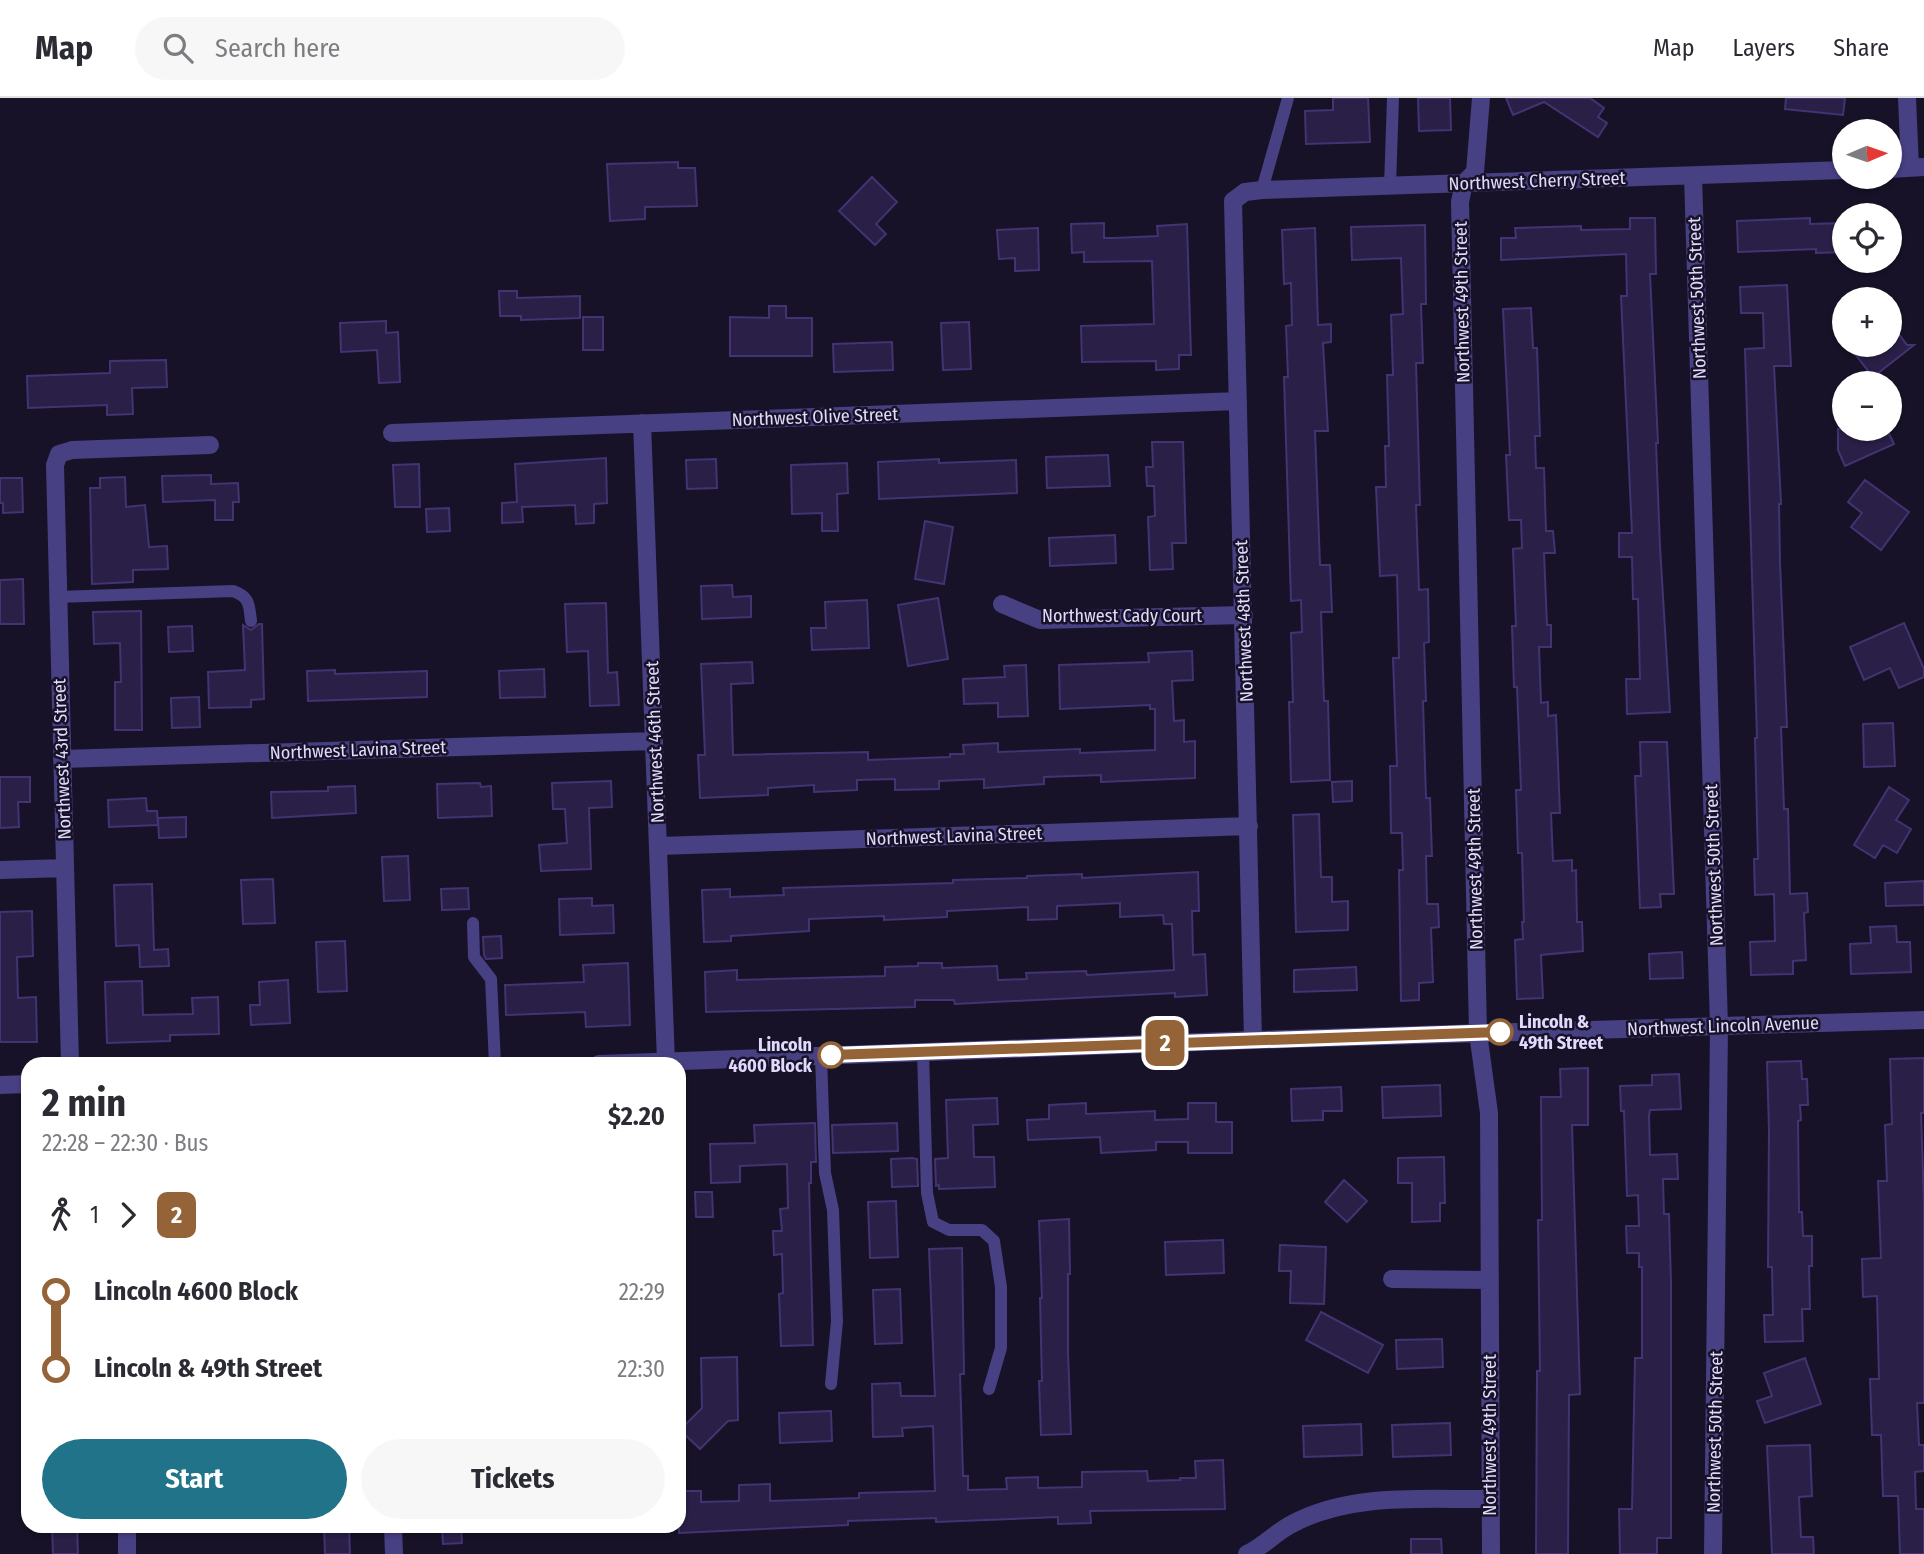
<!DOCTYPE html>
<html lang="en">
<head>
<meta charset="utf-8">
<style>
	body { margin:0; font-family:"Fira Sans Condensed",sans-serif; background:#f7f7f7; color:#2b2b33; height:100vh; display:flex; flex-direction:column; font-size:26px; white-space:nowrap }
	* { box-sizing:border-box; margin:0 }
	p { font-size:23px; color:#7c7c81 }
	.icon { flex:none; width:38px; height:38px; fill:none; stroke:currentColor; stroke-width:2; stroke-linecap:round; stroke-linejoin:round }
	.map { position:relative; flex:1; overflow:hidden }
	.sheet { position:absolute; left:21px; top:959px; width:665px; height:476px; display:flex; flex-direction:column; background:#fff; border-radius:21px; box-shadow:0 2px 5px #0004 }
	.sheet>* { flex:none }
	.badge { padding:0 14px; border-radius:10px; font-size:24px; line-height:46px }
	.needle { width:46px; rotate:88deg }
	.fabs { position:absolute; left:1832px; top:21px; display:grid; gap:14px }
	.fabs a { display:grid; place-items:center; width:70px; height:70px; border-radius:50%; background:#fff; box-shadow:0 2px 5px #0004; font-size:35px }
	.map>.badge { position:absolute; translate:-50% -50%; box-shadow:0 0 0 4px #fff }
	.legs { display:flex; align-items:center; gap:10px; height:77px; padding:0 21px; font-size:23px }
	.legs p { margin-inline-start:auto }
	.head { display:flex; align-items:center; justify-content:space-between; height:119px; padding:0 21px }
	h1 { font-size:38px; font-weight:700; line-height:52px }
	.primary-button { display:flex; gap:14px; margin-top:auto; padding:14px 21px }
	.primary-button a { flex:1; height:80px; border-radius:42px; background:#207388; color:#fff; font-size:28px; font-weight:700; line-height:80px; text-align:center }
	.primary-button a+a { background:#f7f7f7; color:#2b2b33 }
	ul { padding:0 21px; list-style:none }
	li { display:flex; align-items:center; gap:24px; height:77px; font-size:26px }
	li i { display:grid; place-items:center; width:10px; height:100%; margin:0 9px; background:currentColor }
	li i::after { content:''; width:18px; height:18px; margin:-9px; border:5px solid; border-radius:50%; background:#fff }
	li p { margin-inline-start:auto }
	li:first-child i { background:linear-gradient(#0000 50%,currentColor 0) }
	li:last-child i { background:linear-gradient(currentColor 50%,#0000 0) }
	header { display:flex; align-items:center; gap:42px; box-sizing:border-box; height:98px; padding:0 35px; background:#fff; border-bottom:2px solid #e1e1e2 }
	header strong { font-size:33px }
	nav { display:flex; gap:38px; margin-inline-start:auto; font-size:24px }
	.search { width:490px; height:63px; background:#f7f7f7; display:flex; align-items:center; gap:18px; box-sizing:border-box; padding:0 24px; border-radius:38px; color:#7c7c81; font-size:26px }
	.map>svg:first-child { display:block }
	.building { fill:#2a1f47; stroke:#433372; stroke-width:2 }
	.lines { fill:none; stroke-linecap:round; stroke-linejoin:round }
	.service { stroke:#474083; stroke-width:12 }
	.minor { stroke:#474083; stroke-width:18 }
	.tertiary { stroke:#474083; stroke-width:18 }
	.line-1-casing { stroke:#fff; stroke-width:16 }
	.line-1 { stroke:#956338; stroke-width:10 }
	.stop-1-dot { fill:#fff; stroke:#956338; stroke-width:3.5 }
	.labels { text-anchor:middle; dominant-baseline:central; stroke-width:5; stroke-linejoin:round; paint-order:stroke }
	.street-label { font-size:18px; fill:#e1dafd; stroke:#171227 }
	.stop-label { font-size:18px; font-weight:bold; fill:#e1dafd; stroke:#171227; text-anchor:start }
</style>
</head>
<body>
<header>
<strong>Map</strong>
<div class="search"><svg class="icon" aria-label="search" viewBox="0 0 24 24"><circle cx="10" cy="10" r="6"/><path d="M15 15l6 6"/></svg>Search here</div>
<nav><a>Map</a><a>Layers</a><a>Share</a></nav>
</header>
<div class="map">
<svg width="1924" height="1456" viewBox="0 0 1924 1456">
	<rect width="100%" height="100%" fill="#171227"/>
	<path class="building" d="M1333,0H1368L1370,44L1306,46L1305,13L1333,12Z
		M1418,0H1450L1451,32L1419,33Z
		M1506,0H1590L1604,10L1598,19L1607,25L1598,39L1544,4L1513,17Z
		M1786,0H1845L1843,17L1785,11Z
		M678,64V70H695L697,108L645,109V121L610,123L607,66Z
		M872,79L897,104L876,126L886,136L875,147L839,113Z
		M1630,120H1655L1656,176H1650L1658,345H1656L1660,449L1670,614L1627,616L1626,581H1640L1638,501H1633L1632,459H1619V435H1632L1621,198H1627L1626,156L1501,162V140H1516L1515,130L1581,128V132L1630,131Z
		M1810,120V126L1844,125V154L1816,155V151L1738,154L1737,123Z
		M1104,125V140H1114L1158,138L1157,128L1187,126L1191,257H1179V271L1156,272V263L1082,264L1081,228L1154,226L1152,163L1084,164V154L1072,155L1071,126Z
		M1425,127L1426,206H1421L1423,265H1416L1420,407H1416L1419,492L1428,491L1429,544L1424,545L1426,603H1423L1426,700H1430L1432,758H1426L1427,806H1438L1439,829L1431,830L1433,884L1419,885V902L1401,903L1399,772H1403L1402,735H1391L1390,668H1397L1393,560H1399L1397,477L1380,478L1376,389H1386L1385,348H1389L1387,277H1393L1391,217L1403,216L1401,160L1352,162L1351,129Z
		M1038,130L1039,172L1015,173V160L999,161L997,132Z
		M1315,130L1318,227L1331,226V244L1323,245L1328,333H1315L1320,467H1330L1332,514H1321L1324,603H1328L1330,682L1291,684L1289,604H1293L1291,535L1302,534L1301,502L1291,503L1284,279H1288L1286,228L1292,227L1291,185L1284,186L1282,132Z
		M1787,187L1791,268H1774L1781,406H1779L1780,465L1787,629H1781L1784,711H1788L1790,796L1807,795L1808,814L1804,815L1806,862L1793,863V876L1751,877L1750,844L1775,843L1774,796L1755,797L1754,761H1758L1755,640H1757L1745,251L1764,250L1763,215H1741L1740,189Z
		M499,193H517V200L580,198V220L521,222V218H500Z
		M769,208H786V220H812V258H730V219L769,220Z
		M1531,210L1533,250H1537L1540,338H1535L1536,370H1544L1546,433H1553L1555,455H1544L1547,527H1551V549H1539L1541,605L1548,604V618L1556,617L1560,715H1551L1553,763L1572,762V773L1576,772L1577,824H1582L1583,853L1541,857L1543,900L1517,901L1515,842L1523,841L1522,824H1524L1522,755H1518L1516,692H1521L1517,589H1514L1512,528H1516L1513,451L1522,450L1521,422H1509L1506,357H1510L1503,211Z
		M583,219H603V252H583Z
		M386,223V235L398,234L400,284L379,285L377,252L341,254L340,225Z
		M969,224L971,271L943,272L941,225Z
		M1890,224L1907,247H1914L1873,279L1848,247H1890Z
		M892,244L893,272L834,274L833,246Z
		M166,262L167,289L132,290L133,316L107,317V307L28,310L27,278L110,275V263Z
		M1838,331H1887L1894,346L1845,368L1838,352Z
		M1152,344H1183L1186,445H1172L1173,471L1150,472L1148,419L1155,418L1154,388H1147L1146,369H1153Z
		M1108,357L1110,388L1047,390L1046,359Z
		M606,360L607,405L594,406V425L576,426L575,407L522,409L523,424L502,425V405L517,404L515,366Z
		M716,361L717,390L687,391L686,362Z
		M939,361V365L1016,362L1017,395L879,401L878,364Z
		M847,365L848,395L837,396L838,433H822V415L792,416L791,367Z
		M419,366L420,409H395L393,367Z
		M211,377V386L238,385L239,404H233V422H215V402L163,404L162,378Z
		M125,379L126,409L145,407L149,449L167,448L168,471L133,472V484L92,486L90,390H100V380Z
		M0,380H22L23,414L3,415V405H0Z
		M1865,382L1909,414L1881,452L1851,429L1862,415L1848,404Z
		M449,410L450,433L427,434L426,411Z
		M925,423L953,429L944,486L915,481Z
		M1115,437L1116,465L1050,468L1049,440Z
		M23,481L24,526H0V482Z
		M732,487L733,499L751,498V519L702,521L701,488Z
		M938,500L948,561L908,568L898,507Z
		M867,502L869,550L812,552L811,530H826L825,504Z
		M606,505L608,575L617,574L619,607L590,608L588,553L567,554L565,506Z
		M141,513L142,632H115V584H121L120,545L94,546L93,514Z
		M1904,525L1924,571V579L1899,590L1890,570L1864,582L1850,549Z
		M259,526H262L264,601L251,602V609L209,610L208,574L245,572L243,527L251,532Z
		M192,528L193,553L169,554L168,529Z
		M1192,553L1193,582L1172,583L1174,623L1184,622V644L1195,643V680L1101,684V677L1044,679V686L984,690V681L939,683V691L895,692V681L857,682V692L814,694V687L768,690V697L700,700L698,657H705L701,566L752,564L753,585L731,586L733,657L868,654V662L950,659V656H964L963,647L998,645V654L1080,651V655L1155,652V611H1150V607L1060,611L1059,567L1149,564L1148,555Z
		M1026,567L1028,618L998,619V605L964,606L963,581L1005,579L1004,568Z
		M544,571L545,599L500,600L499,573Z
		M335,572V576L427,573V599L308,603L307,573Z
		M199,599L200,629L172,630L171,600Z
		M1893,625L1895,668L1864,669L1863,626Z
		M1640,644H1667L1674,796H1660L1661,809L1640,810L1635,678H1641Z
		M0,679H30V704H18L19,729L0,730Z
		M611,683L612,709L589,710L591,771L541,773L539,747L567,745L565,711H553L552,685Z
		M1352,683V703L1333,704L1332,684Z
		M480,685L481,689L491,688L492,718L438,720L437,686Z
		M355,688L356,715L272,720L271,694L328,693V689Z
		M1889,689L1909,702L1896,722L1911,731L1897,755L1883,747L1875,760L1854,747Z
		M146,700L147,713H157L158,727L109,729L108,702Z
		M1319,716L1321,779H1332V804L1348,803V832L1296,834L1293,717Z
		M186,719V739L159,740L158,720Z
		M408,758L410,802L384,803L382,759Z
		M1198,774L1199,813H1192L1193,857L1205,856L1207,897L1175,899V895L955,906L954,902H915V909L706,914L705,874L737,872V882L885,878V869L918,868V865H942V870L997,868L998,882L1027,881L1026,875L1086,873L1087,877L1174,872L1172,826H1164L1163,817L1120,819V805L1057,808V821L1028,822V809L947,813V819L884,822V818L809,821V833L731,838V843L704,844L702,792L730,791V799L784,797L783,790L953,785V782L1027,780V778L1082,776V780Z
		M273,781L275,825L243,826L241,782Z
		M1924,783V807L1886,808L1885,785Z
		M152,786L154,852L168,851L169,868L140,869L139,847L116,848L114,787Z
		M468,790L469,811L442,812L441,791Z
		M592,800V808L613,807L614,835L560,837L559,801Z
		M32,813L33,858L17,859L18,900L36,899L37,944H0V814Z
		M1896,828L1897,844H1910L1911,874L1851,876L1850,846L1871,845L1870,829Z
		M501,838L502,860L486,861L484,857L483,839Z
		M345,843L347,893L318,894L316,844Z
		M1682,854L1683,880L1650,881L1649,856Z
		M628,865L630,927L586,929L585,914L506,917L505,887L584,884L583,867Z
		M1356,869L1357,892L1294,894V872Z
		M288,882L290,925L251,927L250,907H260L259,884Z
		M142,883L143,917L193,916L192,900L218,899L219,936L170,937V943L107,945L105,884Z
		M1924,960V1015H1921L1924,1107V1305H1917L1919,1347H1924V1373L1915,1374L1916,1411H1924V1456H1900L1898,1398H1883L1881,1337H1872L1870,1281H1879L1877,1198L1863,1199L1862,1161L1881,1160L1878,1083H1887L1885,1027L1892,1026L1890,961Z
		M1801,963L1802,981H1807L1808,1007H1800L1801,1022L1798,1023L1799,1114H1802L1803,1138H1812V1168H1809L1810,1211H1802L1803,1243L1765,1244L1764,1217H1773L1772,1169H1768L1769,1032L1767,964Z
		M1588,970V1027H1572L1580,1296L1569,1297L1568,1456H1536L1537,1273H1540L1538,1122H1542L1541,999H1561L1560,971Z
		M1679,976L1681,1011L1650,1012L1649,1018L1650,1057L1677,1056L1678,1081H1663L1664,1116H1669L1671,1185V1440H1657V1456H1620L1619,1411H1632L1635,1260H1642V1169H1639V1155H1627L1626,1128H1639L1638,1097L1627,1098L1624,1013H1621L1620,988L1652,987V977Z
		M1440,987L1441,1018L1383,1020L1382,989Z
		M1341,989L1342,1013H1323V1022L1292,1023L1291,991Z
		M997,1000L998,1026L973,1027L974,1059H994L995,1089L939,1091V1087L936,1088L935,1061L948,1060L946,1002Z
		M1086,1005V1016L1155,1013V1022L1188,1021V1005H1216V1024H1232V1055H1188V1044H1156V1052L1101,1055L1100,1039L1028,1042L1027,1022L1049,1021V1007Z
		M815,1025L816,1064H811V1085H809L813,1247L781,1248L779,1196L783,1195L782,1156L774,1157L773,1133H782L780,1111L788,1110L787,1066L740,1068V1084L711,1085L710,1046L755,1045L754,1027Z
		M897,1025L898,1053L833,1055L832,1027Z
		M1444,1059L1445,1105H1440V1123L1412,1124V1085H1398V1060Z
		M912,1060L917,1061L918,1088L892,1089L891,1061Z
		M1344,1082L1367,1103L1347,1124L1325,1104Z
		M695,1094H712L713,1119H696Z
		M896,1103L898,1159L870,1160L868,1104Z
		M1069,1121L1070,1176H1068V1254L1071,1336L1041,1337L1039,1283H1042L1040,1200H1042L1039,1123Z
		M1223,1142L1224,1175L1166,1177L1165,1144Z
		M1280,1147L1326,1149L1324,1206L1290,1205L1291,1173H1279Z
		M962,1150L964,1276H960L963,1378H968V1392L1007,1391L1006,1380L1038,1379V1390L1082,1389V1374L1147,1373L1148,1383L1180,1382V1380H1196L1195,1363L1223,1362L1225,1411L1090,1413L1091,1425L1058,1426V1419L936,1424V1420L848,1423V1427L679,1435V1393H701V1404L739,1403V1387L770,1386V1403L859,1400V1395L935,1393L933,1328L902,1330L903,1338L873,1339L872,1286L900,1285L901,1298H935L929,1151Z
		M900,1191L902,1245L875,1246L873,1192Z
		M1321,1214L1383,1247L1368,1275L1306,1242Z
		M1442,1241L1443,1269L1397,1271L1396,1242Z
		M737,1259L738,1322L728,1323L700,1351L680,1332L702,1310L701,1260Z
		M1805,1260L1821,1306L1765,1325L1757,1303L1772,1298L1764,1275Z
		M831,1313L832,1343L780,1345L779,1315Z
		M1450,1325L1451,1357L1393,1359L1392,1327Z
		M1361,1326L1362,1357L1304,1359L1303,1328Z
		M1810,1347L1812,1398L1799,1399L1801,1439H1813L1814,1456H1772L1767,1348Z
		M52,1428H77L78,1456H53Z
		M324,1428H349L350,1456H325Z
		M442,1428H461L462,1445L443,1446Z
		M1411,1441H1441L1442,1456H1411Z"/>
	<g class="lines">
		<path class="service" d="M1390,88L1393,0
			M1262,92L1288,0
			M57,499L233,493C250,499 249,507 251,523
			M473,825L474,859L491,881L495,966
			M923,954L927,1095L933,1124L949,1132H982L994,1143L1001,1189V1250L989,1291
			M821,958L825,1075L833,1112L837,1223L831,1286"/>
		<path class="minor" d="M1481,0L1475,74L1464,85L1460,104L1478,935L1489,1015L1491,1456
			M1907,0L1910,70
			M1890,71L1924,69
			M1693,78L1719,928L1713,1456
			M642,325L666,964
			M392,335L1238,303
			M1002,506L1040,522L1244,517
			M62,661L654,643
			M659,748L1249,728
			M0,772L65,770
			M1253,942L1233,103L1245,94L1262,92L1844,72
			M70,966L55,367L59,356L72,352L210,347
			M1392,1181L1490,1182
			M127,1428V1456
			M393,1428L394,1456
			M1247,1456C1264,1448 1276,1434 1292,1426C1351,1394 1425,1402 1490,1401"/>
		<path class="tertiary" d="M599,966L1253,942L1924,922
			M0,987L28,986"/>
	</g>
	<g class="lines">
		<defs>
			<path id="line-1" d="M831,957L1500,934"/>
		</defs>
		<use href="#line-1" class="line-1-casing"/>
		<use href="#line-1" class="line-1"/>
	</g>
	<g class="stop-1-dot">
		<circle cx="1500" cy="934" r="12"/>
		<circle cx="831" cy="957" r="12"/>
	</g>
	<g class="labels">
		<g class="street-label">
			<text transform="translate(1537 83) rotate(-2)">Northwest Cherry Street</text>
			<text transform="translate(1697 200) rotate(-92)">Northwest 50th Street</text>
			<text transform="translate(1462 204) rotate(-91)">Northwest 49th Street</text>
			<text transform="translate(815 319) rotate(-2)">Northwest Olive Street</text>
			<text x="1122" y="518">Northwest Cady Court</text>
			<text transform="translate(1244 523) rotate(-92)">Northwest 48th Street</text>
			<text transform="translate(655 644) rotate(-92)">Northwest 46th Street</text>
			<text transform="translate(358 652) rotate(-2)">Northwest Lavina Street</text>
			<text transform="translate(62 661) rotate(-92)">Northwest 43rd Street</text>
			<text transform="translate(954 738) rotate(-2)">Northwest Lavina Street</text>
			<text transform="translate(1714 767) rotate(-92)">Northwest 50th Street</text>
			<text transform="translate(1475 771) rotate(-91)">Northwest 49th Street</text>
			<text transform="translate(1723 928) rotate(-2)">Northwest Lincoln Avenue</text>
			<text transform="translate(1715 1334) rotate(-89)">Northwest 50th Street</text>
			<text transform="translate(1490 1337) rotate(-90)">Northwest 49th Street</text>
		</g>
		<g class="stop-label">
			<text x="1519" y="924">Lincoln &amp;<tspan x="1519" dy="21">49th Street</tspan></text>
			<text x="812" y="947" text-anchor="end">Lincoln<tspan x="812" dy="21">4600 Block</tspan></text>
		</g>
	</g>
</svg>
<div class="fabs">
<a><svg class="needle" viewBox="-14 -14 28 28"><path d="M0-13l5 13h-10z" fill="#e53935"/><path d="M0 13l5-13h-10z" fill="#7c7c81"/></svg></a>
<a><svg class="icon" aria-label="locate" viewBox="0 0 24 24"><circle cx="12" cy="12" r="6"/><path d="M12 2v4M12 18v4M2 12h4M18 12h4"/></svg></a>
<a>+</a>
<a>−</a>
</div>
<b class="badge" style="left:1165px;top:945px;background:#956338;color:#fff">2</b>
<section class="sheet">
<div class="head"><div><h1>2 min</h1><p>22:28 – 22:30 · Bus</p></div><b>$2.20</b></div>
<div class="legs"><svg class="icon" aria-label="walk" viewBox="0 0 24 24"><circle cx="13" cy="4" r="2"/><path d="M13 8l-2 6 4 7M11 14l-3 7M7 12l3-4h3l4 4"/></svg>1<svg class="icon" aria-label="forward" viewBox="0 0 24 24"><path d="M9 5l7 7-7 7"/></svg><b class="badge" style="background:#956338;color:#fff">2</b></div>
<ul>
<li><i style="color:#956338"></i><b>Lincoln 4600 Block</b><p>22:29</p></li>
<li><i style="color:#956338"></i><b>Lincoln &amp; 49th Street</b><p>22:30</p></li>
</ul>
<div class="primary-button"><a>Start</a><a>Tickets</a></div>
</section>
</div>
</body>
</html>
